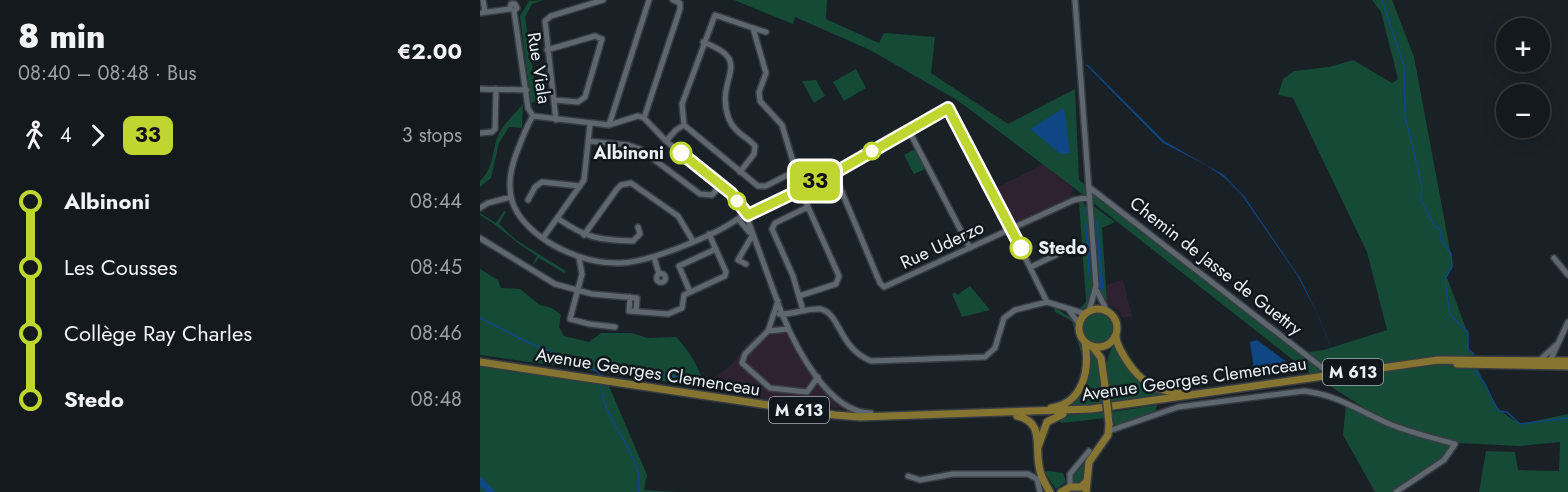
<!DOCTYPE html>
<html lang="en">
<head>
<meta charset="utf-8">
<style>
	body { margin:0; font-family:Jost,sans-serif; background:#20262a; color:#f1f3f6; height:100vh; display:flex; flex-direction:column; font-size:22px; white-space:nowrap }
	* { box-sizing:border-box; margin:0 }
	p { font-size:20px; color:#9da0a4 }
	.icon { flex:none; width:33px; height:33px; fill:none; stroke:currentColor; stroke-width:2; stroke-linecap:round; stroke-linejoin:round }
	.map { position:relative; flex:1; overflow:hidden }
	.side { display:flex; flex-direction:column; background:#13191d; width:480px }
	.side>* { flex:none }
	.badge { padding:0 12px; border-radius:9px; font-size:21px; line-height:39px }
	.tools { position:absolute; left:1016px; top:18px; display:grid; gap:12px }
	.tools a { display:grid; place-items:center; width:54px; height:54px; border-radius:50%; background:#13191d; box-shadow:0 3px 15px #0003,0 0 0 2px #32383b; font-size:30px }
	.map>.badge { position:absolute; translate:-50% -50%; box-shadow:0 0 0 3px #fff }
	.legs { display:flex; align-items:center; gap:9px; height:66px; padding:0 18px; font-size:20px }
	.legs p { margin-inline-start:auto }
	.headline { display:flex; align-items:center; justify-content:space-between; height:102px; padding:0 18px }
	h1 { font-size:33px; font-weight:800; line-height:45px }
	ul { padding:0 18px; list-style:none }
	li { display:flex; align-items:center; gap:21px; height:66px; font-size:22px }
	li i { display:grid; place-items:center; width:9px; height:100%; margin:0 8px; background:currentColor }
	li i::after { content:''; width:15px; height:15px; margin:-8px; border:4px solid; border-radius:50%; background:#13191d }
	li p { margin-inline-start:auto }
	li:first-child i { background:linear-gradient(#0000 50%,currentColor 0) }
	li:last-child i { background:linear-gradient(currentColor 50%,#0000 0) }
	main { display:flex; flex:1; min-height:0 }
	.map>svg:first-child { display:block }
	.commercial { fill:#2e2230 }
	.green { fill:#144a36 }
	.water { fill:#0f4684 }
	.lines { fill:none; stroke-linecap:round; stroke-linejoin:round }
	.stream { stroke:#0f4684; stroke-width:1.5 }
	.river { stroke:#0f4684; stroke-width:7 }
	.minor-casing { stroke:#373c42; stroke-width:8 }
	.major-casing { stroke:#373c42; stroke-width:10 }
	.minor { stroke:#5e676e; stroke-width:5 }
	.major { stroke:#867431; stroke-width:7 }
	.major-bridge-casing { stroke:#373c42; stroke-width:10; stroke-linecap:butt }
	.major-bridge { stroke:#867431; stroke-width:7 }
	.line-1-casing { stroke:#fff; stroke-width:14 }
	.line-1 { stroke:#bfd630; stroke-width:9 }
	.stop-1-dot { fill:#fff; stroke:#bfd630; stroke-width:3 }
	.labels { text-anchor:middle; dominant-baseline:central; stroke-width:5; stroke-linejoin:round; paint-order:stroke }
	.shield { fill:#10181d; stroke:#a9aeb3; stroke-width:1.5 }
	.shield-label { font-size:16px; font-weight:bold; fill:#eaeff3 }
	.street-label { font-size:18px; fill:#eaeff3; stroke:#10181d }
	.stop-label { font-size:18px; font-weight:bold; fill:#eaeff3; stroke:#10181d; text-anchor:end }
</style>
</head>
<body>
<main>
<section class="side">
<div class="headline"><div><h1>8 min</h1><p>08:40 – 08:48 · Bus</p></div><b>€2.00</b></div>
<div class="legs"><svg class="icon" aria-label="walk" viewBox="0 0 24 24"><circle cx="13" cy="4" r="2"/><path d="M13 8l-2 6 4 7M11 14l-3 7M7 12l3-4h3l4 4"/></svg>4<svg class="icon" aria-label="forward" viewBox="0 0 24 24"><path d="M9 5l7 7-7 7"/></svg><b class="badge" style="background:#bfd630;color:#111">33</b><p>3 stops</p></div>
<ul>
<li><i style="color:#bfd630"></i><b>Albinoni</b><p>08:44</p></li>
<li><i style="color:#bfd630"></i><span>Les Cousses</span><p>08:45</p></li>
<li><i style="color:#bfd630"></i><span>Collège Ray Charles</span><p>08:46</p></li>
<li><i style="color:#bfd630"></i><b>Stedo</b><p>08:48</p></li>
</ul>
</section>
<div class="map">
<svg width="1088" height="492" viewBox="0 0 1088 492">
	<rect width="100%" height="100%" fill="#192127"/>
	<path class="commercial" d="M564,164L593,187L591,197L534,225L516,188Z
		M643,280L652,316L643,318L637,309L627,303L626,285Z
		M296,323L310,338L338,385L360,408L300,403L224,387L251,365L270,341Z"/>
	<path class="green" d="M63,0L52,4L45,17L57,100L51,104L40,16L49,1Z
		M254,0H347L346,19L399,43L404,33L455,37L451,73L528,124L595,89L599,180L820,353L844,350L907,330L887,252L813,98L798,95L803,79L814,71L849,67L873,60L912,83L918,79L901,12L892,0H912L934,57L973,266L966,275L987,331L989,351L993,354C996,367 1009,395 1017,406C1021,413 1033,419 1040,424L1088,414V492H999L1006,451L1035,452L1038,470L1079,471L1080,442L1039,446L979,443L920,425L889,411L831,374L593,187L477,100L390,50L315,17L313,24Z
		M376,69L386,88L364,101L353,82Z
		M336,80L345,96L334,103L322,81Z
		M43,104L42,128L29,127L19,143L11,178L0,187V181C13,169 12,154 17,138C22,125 34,115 43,104Z
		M435,149L445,169L434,174L424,155Z
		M602,201L608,209C610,236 619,285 608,309L598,311L606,302L599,202Z
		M612,205L635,222L622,228L627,302L622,301L618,287Z
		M24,211L26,212L19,224L36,240L86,271L84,273L59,258L52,266L57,256C36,244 21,227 0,215V213L16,223Z
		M0,269L18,280L21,288L40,289L60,305L72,308L81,315L79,327L84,336L109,342L121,333H152L167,338L196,337C210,352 220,368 224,387L0,355Z
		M490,286L510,310L482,317L472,294L475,292L477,295Z
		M574,307L596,321C595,337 604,345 603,360L592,321L575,312Z
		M602 328a16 16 0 1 1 32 0a16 16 0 1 1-32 0Z
		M634,345L657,379L667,387L690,396L632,405C629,385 621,362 634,345Z
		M609,351L616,357L623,405L580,408C610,396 607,379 609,351Z
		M0,366L129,386L167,475L164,490L197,492H0Z
		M866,403L910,427L977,447L965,464L922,492H895L863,435Z
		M677,405L675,412L637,426L633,423L632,412Z
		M625,412L626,418L581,423L580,416Z
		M607,459L606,478L595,484L591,478Z
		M568,471L583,473L586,482L576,489L564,472Z"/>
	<path class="water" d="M605,64L608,65L684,141L744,175L764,196L820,278L840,319L859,370L838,315L817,275L761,194L745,178L726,165L683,143Z
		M584,108L590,153L581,154L550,129Z
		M604,207L609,243L610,299Z
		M616,218L618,222L624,291L620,289Z
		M777,340L819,371L775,376L770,342Z"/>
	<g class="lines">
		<path class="stream" d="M902,0L924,66L925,116L942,187L941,200L955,227L960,229L961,240L971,254L972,267L965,279L970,315L988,332V349L994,354
			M0,318L45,341L117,371L121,377
			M994,371L1004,382L1018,411L1027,412L1040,424L1088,418
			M122,374L131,369L218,379
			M121,382C118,410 153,446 158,473C160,479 158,486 159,492"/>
		<path class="river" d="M0,481L11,492"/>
		<defs>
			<path id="minor" d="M3,0L5,12
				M595,0L616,286L609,311
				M30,9L31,4H35L37,8L34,11
				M34,11L48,108L53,116
				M0,13L30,9
				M273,28L286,32
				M223,42C277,62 233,77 249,119C254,132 267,137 275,146L274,154L260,172
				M67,50L115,36L122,39L105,97L98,102L74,100
				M0,89L47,90
				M53,116C46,127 43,137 38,149C21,191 30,217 68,242C91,256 114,264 141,263C170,262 236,235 259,218
				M53,116L129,125L158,116L164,118L186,141L251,193L270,216
				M164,118L200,9V3L193,0
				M76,120L65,21L71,16L123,0
				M129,125L169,0
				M428,129L490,248
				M0,133L12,132L15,129L16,89
				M108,141L148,145L160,149L220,194L232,195L241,185
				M186,141L196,130L204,125
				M315,171L286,186H278L204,125L202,104L235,15L273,28L286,73L279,92L280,101L302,125L324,198L359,276L356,284L319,296
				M354,173L400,283L404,287L594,200L610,197
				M609,187L844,369
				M48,200L55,187L62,182L100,186
				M0,208L8,203L31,197
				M267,214L261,215L259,220L269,232
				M268,215L321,189L417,133L468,108L511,188L567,302
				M77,218C106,238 118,240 153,241L160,234L158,227
				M269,223L302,314C314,314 328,308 340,309C361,313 358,348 391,361L505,357L515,348L524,318L535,310L567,302L606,314
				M104,235L137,189L141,185L151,183L198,216L213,241
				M0,238L75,284L112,294L157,298L156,311
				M63,238L104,180L110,124
				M174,257L179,274
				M99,258L102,274L90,319L109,324L135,327
				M1074,258L1088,275
				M266,264L258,260L272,236
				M551,267L580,253
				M176.5 278a4.5 4.5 0 1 1 9 0a4.5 4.5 0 1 1-9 0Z
				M617,291L627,311
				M210,292L199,266L236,249
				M150,297L149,311L188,314L202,308L204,295L245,276L246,272L229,234
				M298,301L288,331L265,354L262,363L290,388L327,392L338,377
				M322,307L313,276L292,229L295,223L328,207
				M589,310L599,324
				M299,314H302C316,348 349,413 391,413
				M288,331L308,329
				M1060,360L1076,345
				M1070,361L1088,322
				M629,431L698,407L824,391C859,395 880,412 912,425C932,433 954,438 975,444L964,460L916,492
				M428,476L440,480L473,474H548L557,479L560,492
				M590,487V474L609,451"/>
			<path id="major" d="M599 328a19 19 0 1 1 38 0a19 19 0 1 1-38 0Z
				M636,336C636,344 641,351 645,358C661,384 679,394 709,392
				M612,346L621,358L625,386
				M0,362L355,415L380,417L611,409L958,360L1088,361
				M977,364L1088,366
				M571,408C603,403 610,371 605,342
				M537,416C564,422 555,444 559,466C560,475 565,484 570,492
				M558,447L567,422L583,414
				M581,492L590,487H601L607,481
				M606,492L609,462L628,435L629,424"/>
		</defs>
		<use href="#minor" class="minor-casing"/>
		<use href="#major" class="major-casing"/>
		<use href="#minor" class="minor"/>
		<use href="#major" class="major"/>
		<defs>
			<path id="major-bridge" d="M625,386L629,424"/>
		</defs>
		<use href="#major-bridge" class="major-bridge-casing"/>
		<use href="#major-bridge" class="major-bridge"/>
	</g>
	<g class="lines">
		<defs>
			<path id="line-1" d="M201,153L251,193L268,215L349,176L468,108L541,248"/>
		</defs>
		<use href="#line-1" class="line-1-casing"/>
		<use href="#line-1" class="line-1"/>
	</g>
	<g class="stop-1-dot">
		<circle cx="392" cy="151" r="8"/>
		<circle cx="201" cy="153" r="10"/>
		<circle cx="257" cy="201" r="8"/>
		<circle cx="541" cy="248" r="10"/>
	</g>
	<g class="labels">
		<g class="shield">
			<rect x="843" y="359" width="60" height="26" rx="4.5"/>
			<rect x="289" y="397" width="60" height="26" rx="4.5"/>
		</g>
		<g class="shield-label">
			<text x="873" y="372">M 613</text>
			<text x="319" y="410">M 613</text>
		</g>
		<g class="street-label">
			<text transform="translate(59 68) rotate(81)">Rue Viala</text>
			<text transform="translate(462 245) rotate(-25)">Rue Uderzo</text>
			<text transform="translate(736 266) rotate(38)">Chemin de Jasse de Guettry</text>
			<text transform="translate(168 372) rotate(9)">Avenue Georges Clemenceau</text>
			<text transform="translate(714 379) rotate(-8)">Avenue Georges Clemenceau</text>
		</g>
		<g class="stop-label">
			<text x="184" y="153">Albinoni</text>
			<text x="558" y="248" text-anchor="start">Stedo</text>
		</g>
	</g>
</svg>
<div class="tools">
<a>+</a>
<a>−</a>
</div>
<b class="badge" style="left:335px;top:181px;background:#bfd630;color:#111">33</b>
</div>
</main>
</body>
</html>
